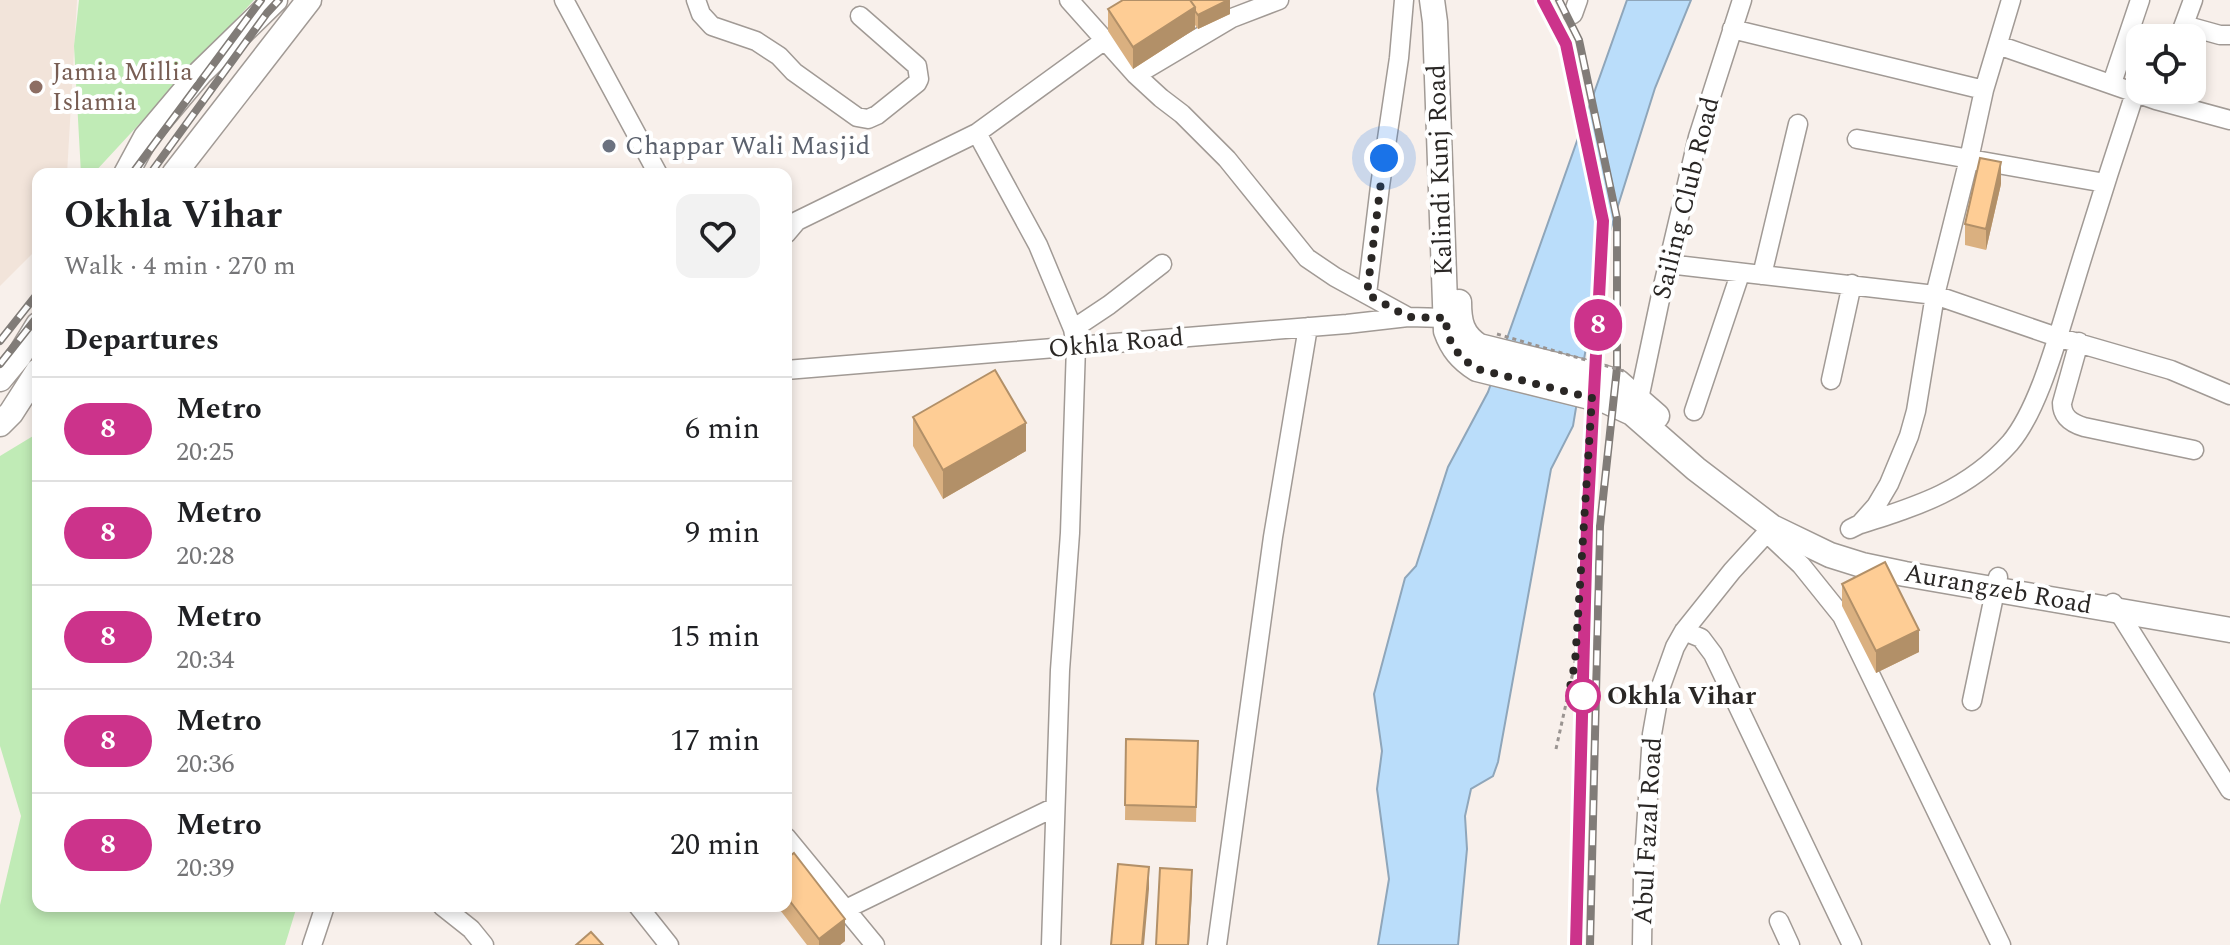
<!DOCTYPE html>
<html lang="en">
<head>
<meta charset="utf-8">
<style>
	body { margin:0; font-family:Spectral,serif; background:#f2f2f2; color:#202124; height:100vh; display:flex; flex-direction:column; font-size:30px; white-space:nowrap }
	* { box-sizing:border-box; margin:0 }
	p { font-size:26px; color:#757577 }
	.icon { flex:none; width:44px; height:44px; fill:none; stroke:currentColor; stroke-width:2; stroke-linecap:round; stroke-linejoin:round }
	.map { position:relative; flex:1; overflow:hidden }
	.side { position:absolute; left:32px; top:168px; width:760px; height:744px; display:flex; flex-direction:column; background:#fff; border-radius:16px; box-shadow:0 4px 12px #0003 }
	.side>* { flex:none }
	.badge { padding:0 16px; border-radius:26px; font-size:28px; line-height:52px }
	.buttons { position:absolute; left:2126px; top:24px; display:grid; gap:16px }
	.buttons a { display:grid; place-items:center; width:80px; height:80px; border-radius:16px; background:#fff; box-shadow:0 4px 12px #0003; font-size:40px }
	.you { position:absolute; width:40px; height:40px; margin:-20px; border:6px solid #fff; border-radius:50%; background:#1a73e8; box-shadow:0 0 0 12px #1a73e833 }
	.map>.badge { position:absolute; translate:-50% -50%; box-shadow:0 0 0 4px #fff }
	h2 { padding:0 32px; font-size:30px; line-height:72px }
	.round { display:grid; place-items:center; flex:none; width:84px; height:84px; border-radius:16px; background:#f2f2f2 }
	.summary { display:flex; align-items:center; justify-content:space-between; height:136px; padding:0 32px }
	h1 { font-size:38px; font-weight:700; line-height:60px }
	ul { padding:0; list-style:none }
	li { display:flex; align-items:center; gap:24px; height:104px; padding:0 32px; border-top:2px solid #e0e0e0 }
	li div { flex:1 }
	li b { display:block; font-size:30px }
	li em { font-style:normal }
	li .badge { min-width:88px; font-weight:700; text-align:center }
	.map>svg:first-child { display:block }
	.built { fill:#f2e4da }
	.green { fill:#c0ebb6 }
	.water { fill:#baddfa; stroke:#8fa6ba; stroke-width:2 }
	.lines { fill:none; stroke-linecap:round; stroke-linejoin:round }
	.minor-casing { stroke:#a19a95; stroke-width:21 }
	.major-casing { stroke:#a19a95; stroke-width:27 }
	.path { stroke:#9a9491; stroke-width:3; stroke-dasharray:4 4; stroke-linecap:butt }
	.minor { stroke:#fff; stroke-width:18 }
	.major { stroke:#fff; stroke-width:24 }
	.rail-casing { stroke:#817c78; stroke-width:8 }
	.rail { stroke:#fff; stroke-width:5; stroke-dasharray:15; stroke-linecap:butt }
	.path-bridge { stroke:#9a9491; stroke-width:3; stroke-dasharray:4 4; stroke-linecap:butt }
	.wall { fill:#dab080 }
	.shaded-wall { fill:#b29068 }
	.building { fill:#fecd95; stroke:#b29068; stroke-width:2 }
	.line-casing { stroke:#fff; stroke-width:18 }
	.line { stroke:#cc338b; stroke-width:12 }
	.walk { stroke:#2a2725; stroke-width:8; stroke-dasharray:0 14.4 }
	.education-dot { fill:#8d6e63; stroke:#fff; stroke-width:3 }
	.worship-dot { fill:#6b7280; stroke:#fff; stroke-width:3 }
	.stop-dot { fill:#fff; stroke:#cc338b; stroke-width:4 }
	.labels { text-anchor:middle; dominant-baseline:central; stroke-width:8; stroke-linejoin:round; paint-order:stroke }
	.education-label { font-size:26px; fill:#785e54; stroke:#fff; text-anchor:start }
	.worship-label { font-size:26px; fill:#5b616d; stroke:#fff; text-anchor:start }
	.street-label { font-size:26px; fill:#2a2725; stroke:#fff }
	.stop-label { font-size:26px; font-weight:bold; fill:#2a2725; stroke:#fff; text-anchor:start }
</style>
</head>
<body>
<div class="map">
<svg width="2230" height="945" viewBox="0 0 2230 945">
	<rect width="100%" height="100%" fill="#f8f0eb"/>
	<path class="built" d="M0,0H77L67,174H38V248L0,286Z"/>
	<path class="green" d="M79,0H254L93,174H81L74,46Z
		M38,433V906H297L285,945H0V905L21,816L0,746V456Z"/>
	<path class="water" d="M1627,0H1691L1655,88L1600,263L1573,426L1551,469L1498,762L1493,776L1471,789L1465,816L1467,849L1458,945H1378L1389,879L1377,789L1382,751L1374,694L1405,578L1416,566L1448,467L1488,392Z"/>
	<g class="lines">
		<defs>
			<path id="minor" d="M564,0L658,174
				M696,0L701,14L712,26L756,41L779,56L794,72L857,117L868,119L877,115L917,83L919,79L917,66L860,16
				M1069,0L1136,75L1161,98L1182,114L1227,159L1307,258L1335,277L1408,317
				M1573,14L1578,0
				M2184,25L2220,35H2230
				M1732,29L1984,90
				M2179,38L2193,0
				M1998,45L2156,100L2230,120
				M1136,75L1232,18L1279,0
				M2112,83L2140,0
				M977,133L1038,245L1073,329L1076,346L1070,533L1060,670L1051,945
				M1857,139L2105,183
				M786,234L797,221L977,133L1105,40
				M1668,264L1935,295L2057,337L2171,370L2230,395
				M1762,275L1798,124
				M1367,294L1380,186L1399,58L1404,0
				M1073,329L1109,305L1162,264
				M2079,342L2062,403C2062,417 2071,423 2084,427L2194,450
				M786,370L1347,324L1408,317L1446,318
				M1831,380L1852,284
				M1639,399L1662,290L1698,137L1742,0
				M1694,411L1740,274
				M1861,524C1918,506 1968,490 2010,443C2039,409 2058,335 2072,291C2092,225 2113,159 2135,93
				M1850,529L1860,524L1876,506L1889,484L1909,436L1916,411L1935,295L1969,159L1984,90L2011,0
				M1767,533L1801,565L1842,616L2001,945
				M2113,603L2230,790
				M1684,631L1701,638L1713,654L1852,945
				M1972,701L1998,577
				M786,837L875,945
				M442,906L471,929L484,945
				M638,906L669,945
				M846,909L1055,807
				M1779,921L1790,945
				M312,945L325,906
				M1217,945L1273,537L1308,327
				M1642,945L1643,877L1652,734L1660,689L1675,647L1684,631L1732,571L1773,526"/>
			<path id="major" d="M1432,0L1435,22L1446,331C1452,348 1461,359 1477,369L1606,401L1632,413L1696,469L1772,527L1830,555L1862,565L1905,574L2230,630
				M126,174L146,137L200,73L275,0
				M174,174L309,0
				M1459,302C1459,322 1462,335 1479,346L1593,374L1618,382L1657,416
				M0,379L19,356L38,325
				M0,424L11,413L38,371"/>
		</defs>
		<use href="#minor" class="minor-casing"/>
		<use href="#major" class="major-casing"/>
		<path class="path" d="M1556,749L1575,663L1591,417"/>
		<use href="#minor" class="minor"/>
		<use href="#major" class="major"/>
		<defs>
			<path id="rail" d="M1543,0L1566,44L1603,221L1587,526L1576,945
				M1559,0L1579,40L1617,219V368L1600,526L1590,945
				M132,174L261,0
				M150,174L267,13L279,0
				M0,341L38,293
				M0,364L38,316"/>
		</defs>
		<use href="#rail" class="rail-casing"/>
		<use href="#rail" class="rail"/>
		<path class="path-bridge" d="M1497,334L1627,372"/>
	</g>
	<path class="wall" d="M1230,0V14L1198,29L1195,25V29L1133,69L1108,31V9Z
		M2001,184L1986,250L1965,245V224Z
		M913,417L1026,451L943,499L913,446Z
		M1842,584L1919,652L1876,673L1842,606Z
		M1126,739L1198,741L1196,822L1125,820Z
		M786,859L845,941L840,945H807L777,906H786Z"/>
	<path class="shaded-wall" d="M1228,0H1230V14L1198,29V15Z
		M1195,7V29L1133,69V47Z
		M2001,162V184L1986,250V229Z
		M1026,423V451L943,499V470Z
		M1919,630V652L1876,673V651Z
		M1149,867V889L1144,945H1142Z
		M1192,870V892L1189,945H1188Z
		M845,919V941L840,945H819V939Z"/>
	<path class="building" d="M1123,0H1190L1195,7L1133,47L1108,9Z
		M1190,0H1228L1198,15L1195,11V7Z
		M1980,158L2001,162L1986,229L1965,224Z
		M995,370L1026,423L943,470L913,417Z
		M1885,562L1919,630L1876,651L1842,584Z
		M1126,739L1198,741L1196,807L1125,805Z
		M794,853L845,919L819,939L786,896V859Z
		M1118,864L1149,867L1142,945H1111Z
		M1160,868L1192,870L1188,945H1156Z
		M591,932L603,945H576Z"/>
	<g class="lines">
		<defs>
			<path id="line" d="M1543,0L1566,44L1603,221L1587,526L1576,945"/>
		</defs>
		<use href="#line" class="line-casing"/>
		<use href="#line" class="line"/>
		<path class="walk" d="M1384,158L1367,294L1408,317L1446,318C1446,341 1457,356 1477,369L1592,398L1575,663L1569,692L1583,696"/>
	</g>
	<circle class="education-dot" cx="36" cy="87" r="8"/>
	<circle class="worship-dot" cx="609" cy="146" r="8"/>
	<circle class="stop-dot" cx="1583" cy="696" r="16"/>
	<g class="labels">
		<g class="education-label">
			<text x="52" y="72">Jamia Millia<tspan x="52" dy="30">Islamia</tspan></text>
		</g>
		<g class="worship-label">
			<text x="625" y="146">Chappar Wali Masjid</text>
		</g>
		<g class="street-label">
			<text transform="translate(1440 170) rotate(-92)">Kalindi Kunj Road</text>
			<text transform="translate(1686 198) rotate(-76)">Sailing Club Road</text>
			<text transform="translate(1116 343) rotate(-5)">Okhla Road</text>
			<text transform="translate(1998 589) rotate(10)">Aurangzeb Road</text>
			<text transform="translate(1648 831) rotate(-87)">Abul Fazal Road</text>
		</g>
		<g class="stop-label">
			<text x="1607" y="696">Okhla Vihar</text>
		</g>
	</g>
</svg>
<div class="buttons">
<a><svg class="icon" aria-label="locate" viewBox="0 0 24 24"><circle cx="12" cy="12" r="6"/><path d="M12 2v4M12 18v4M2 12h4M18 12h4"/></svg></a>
</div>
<div class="you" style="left:1384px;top:158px"></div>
<b class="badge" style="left:1598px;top:325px;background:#cc338b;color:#fff">8</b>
<section class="side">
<div class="summary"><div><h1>Okhla Vihar</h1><p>Walk · 4 min · 270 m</p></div><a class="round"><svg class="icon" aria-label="heart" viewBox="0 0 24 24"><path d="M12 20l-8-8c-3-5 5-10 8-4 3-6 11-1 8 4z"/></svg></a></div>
<h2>Departures</h2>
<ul>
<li><span class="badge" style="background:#cc338b;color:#fff">8</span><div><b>Metro</b><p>20:25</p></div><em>6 min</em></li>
<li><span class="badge" style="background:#cc338b;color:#fff">8</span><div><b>Metro</b><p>20:28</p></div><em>9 min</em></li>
<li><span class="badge" style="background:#cc338b;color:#fff">8</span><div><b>Metro</b><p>20:34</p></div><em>15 min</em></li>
<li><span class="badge" style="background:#cc338b;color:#fff">8</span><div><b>Metro</b><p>20:36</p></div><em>17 min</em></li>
<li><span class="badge" style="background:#cc338b;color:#fff">8</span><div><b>Metro</b><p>20:39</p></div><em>20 min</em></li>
</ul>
</section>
</div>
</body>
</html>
